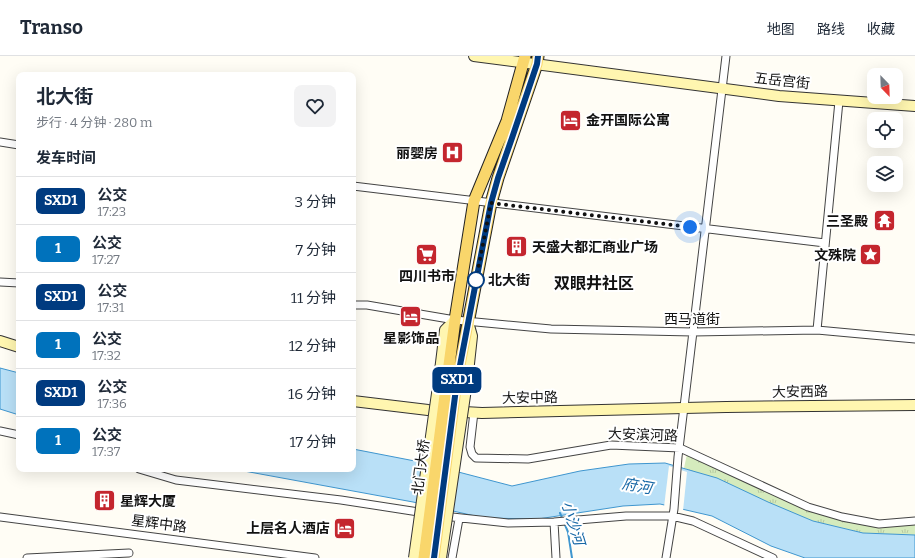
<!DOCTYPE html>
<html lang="zh">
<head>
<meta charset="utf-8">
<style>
	body { margin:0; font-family:Bitter,"Noto Sans SC",serif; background:#f2f2f3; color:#1f2937; height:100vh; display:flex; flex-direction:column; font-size:15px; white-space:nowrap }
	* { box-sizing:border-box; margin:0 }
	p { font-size:13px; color:#747a83 }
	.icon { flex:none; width:22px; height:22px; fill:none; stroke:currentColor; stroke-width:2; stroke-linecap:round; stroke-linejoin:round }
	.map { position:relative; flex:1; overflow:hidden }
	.side { position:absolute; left:16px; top:16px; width:340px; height:400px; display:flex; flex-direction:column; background:#fff; border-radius:8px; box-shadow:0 4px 16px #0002 }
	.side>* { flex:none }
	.badge { padding:0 8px; border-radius:6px; font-size:14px; line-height:26px }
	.needle { width:26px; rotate:157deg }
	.controls { position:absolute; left:867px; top:12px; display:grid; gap:8px }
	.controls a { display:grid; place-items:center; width:36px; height:36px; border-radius:8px; background:#fff; box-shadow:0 4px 16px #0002; font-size:20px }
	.you { position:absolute; width:20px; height:20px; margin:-10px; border:3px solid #fff; border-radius:50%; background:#1a73e8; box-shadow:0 0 0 6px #1a73e833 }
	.map>.badge { position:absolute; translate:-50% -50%; box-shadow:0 0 0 2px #fff }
	h2 { padding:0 20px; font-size:15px; line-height:36px }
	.round { display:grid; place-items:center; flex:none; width:42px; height:42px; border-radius:8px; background:#f2f2f3 }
	.overview { display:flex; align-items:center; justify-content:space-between; height:68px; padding:0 20px }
	h1 { font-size:19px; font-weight:700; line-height:30px }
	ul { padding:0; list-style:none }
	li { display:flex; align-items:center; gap:12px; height:48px; padding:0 20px; border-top:1px solid #e0e1e3 }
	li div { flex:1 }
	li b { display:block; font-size:15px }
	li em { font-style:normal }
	li .badge { min-width:44px; font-weight:700; text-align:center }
	header { display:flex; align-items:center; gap:24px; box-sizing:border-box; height:56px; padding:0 20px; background:#fff; border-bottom:1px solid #e0e1e3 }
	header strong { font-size:19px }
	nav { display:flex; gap:22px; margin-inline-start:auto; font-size:14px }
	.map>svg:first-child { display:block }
	.park { fill:url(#park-tufts) }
	.water { fill:#b9e0f7; stroke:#3f96cf }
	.pier { fill:#fffdf5 }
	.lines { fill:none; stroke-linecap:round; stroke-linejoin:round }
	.stream { stroke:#3f96cf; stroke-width:2 }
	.street-casing { stroke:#444; stroke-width:9 }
	.secondary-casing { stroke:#333; stroke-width:12 }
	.primary-casing { stroke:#222; stroke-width:13 }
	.street { stroke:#fff; stroke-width:7 }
	.secondary { stroke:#fff6b0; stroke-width:10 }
	.primary { stroke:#f9d66b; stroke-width:11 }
	.secondary-bridge-casing { stroke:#333; stroke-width:12; stroke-linecap:butt }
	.primary-bridge-casing { stroke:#222; stroke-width:13; stroke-linecap:butt }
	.secondary-bridge { stroke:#fff6b0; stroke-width:10 }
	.primary-bridge { stroke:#f9d66b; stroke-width:11 }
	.line-casing { stroke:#fff; stroke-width:9 }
	.line { stroke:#003b80; stroke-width:6 }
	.walk { stroke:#111; stroke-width:4; stroke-dasharray:0 7.2 }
	.stop-dot { fill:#fff; stroke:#003b80; stroke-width:2 }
	.labels { text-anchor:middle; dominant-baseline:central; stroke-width:4; stroke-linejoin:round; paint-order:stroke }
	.street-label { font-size:14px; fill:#111; stroke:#fff }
	.poi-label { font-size:14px; font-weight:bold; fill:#111; stroke:#fff; text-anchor:end }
	.stop-label { font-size:14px; font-weight:bold; fill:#111; stroke:#fff; text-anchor:start }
	.water-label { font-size:15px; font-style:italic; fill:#1768a6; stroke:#fff }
	.quarter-label { font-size:16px; font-weight:bold; fill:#111; stroke:#fff }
</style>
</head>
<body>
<header>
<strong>Transo</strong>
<nav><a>地图</a><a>路线</a><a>收藏</a></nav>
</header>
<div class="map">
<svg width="915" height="502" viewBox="0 0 915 502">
	<defs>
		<pattern id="park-tufts" width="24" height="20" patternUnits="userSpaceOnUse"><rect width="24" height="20" fill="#d5ebbd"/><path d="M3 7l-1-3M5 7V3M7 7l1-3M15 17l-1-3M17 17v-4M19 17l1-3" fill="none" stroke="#b6c8a1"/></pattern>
	</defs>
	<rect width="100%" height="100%" fill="#fffdf5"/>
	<path class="park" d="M687,398L843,463L915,467V479L863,477L813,465L684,412Z"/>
	<path class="water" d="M0,312L19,317V359L0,353Z
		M353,393L420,406L512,430L580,415L629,408L665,407L717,422L768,446L813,465L863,477L915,479V502H805L771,490L712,460L660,448L623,450L538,463L484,462L413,446L233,413H353Z"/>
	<path class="pier" d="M669,410L687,416L683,455L664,451Z"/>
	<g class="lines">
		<path class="stream" d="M560,457L568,476L572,502"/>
		<defs>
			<path id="street" d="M0,86L19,89
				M353,130L825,187
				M0,226L19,227
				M353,249H367L455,264L551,273L693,276L817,274L915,283
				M817,274L839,45
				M474,356L470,391L472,398L476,402L528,403L611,389L680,392L808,451L842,461L879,468L915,465
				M0,375L19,379
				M139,413L176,424L341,444L425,457
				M443,460L508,467L554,466L626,460H672L693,465L773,502
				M0,461L315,502
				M554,466L556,502
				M27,502L129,497
				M452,502L459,463
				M666,502L674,453L678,401L726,0"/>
			<path id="secondary" d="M474,0L779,40L915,50
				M0,285L19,291
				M439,323L445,274L455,264
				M467,326L472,280L468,266
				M353,345L428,354L482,357L726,351L915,349"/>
			<path id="primary" d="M447,324L455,264L474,145L507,65L525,0
				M457,325L491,147L498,122L537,8L538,0"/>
		</defs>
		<use href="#street" class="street-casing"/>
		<use href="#secondary" class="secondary-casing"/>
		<use href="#primary" class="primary-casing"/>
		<use href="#street" class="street"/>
		<use href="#secondary" class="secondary"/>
		<use href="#primary" class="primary"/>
		<defs>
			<path id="secondary-bridge" d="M414,502L439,323
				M441,502L467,326"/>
			<path id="primary-bridge" d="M424,502L447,324
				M434,502L457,325"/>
		</defs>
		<use href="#secondary-bridge" class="secondary-bridge-casing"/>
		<use href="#primary-bridge" class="primary-bridge-casing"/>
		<use href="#secondary-bridge" class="secondary-bridge"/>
		<use href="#primary-bridge" class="primary-bridge"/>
	</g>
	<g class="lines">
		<defs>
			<path id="line" d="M434,502L457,325L491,147L498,122L512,82L537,8L538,0"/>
		</defs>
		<use href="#line" class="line-casing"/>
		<use href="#line" class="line"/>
		<path class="walk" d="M476,224L491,147L690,171"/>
	</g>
	<defs>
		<symbol id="hotel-square" viewBox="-11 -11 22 22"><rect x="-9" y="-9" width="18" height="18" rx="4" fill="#c4262e" stroke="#fff"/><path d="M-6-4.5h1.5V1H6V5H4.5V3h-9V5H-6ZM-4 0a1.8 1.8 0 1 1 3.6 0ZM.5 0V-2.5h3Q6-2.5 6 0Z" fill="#fff"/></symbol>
		<symbol id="hospital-square" viewBox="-11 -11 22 22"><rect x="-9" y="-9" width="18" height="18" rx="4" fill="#c4262e" stroke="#fff"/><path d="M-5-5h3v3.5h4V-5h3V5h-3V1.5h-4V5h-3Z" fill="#fff"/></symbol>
		<symbol id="temple-square" viewBox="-11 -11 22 22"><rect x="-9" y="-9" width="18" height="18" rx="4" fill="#c4262e" stroke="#fff"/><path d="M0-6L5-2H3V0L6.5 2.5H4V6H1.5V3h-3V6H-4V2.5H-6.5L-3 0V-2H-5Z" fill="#fff"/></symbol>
		<symbol id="building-square" viewBox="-11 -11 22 22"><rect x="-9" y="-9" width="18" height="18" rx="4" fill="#c4262e" stroke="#fff"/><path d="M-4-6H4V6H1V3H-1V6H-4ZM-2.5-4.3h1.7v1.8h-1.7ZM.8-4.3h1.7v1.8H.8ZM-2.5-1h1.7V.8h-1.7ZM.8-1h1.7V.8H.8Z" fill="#fff"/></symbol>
		<symbol id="supermarket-square" viewBox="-11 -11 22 22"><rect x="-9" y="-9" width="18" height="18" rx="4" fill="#c4262e" stroke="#fff"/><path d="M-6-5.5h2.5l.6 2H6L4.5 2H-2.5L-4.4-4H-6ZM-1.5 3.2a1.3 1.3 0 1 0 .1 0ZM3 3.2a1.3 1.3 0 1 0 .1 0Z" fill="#fff"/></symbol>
		<symbol id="sight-square" viewBox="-11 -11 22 22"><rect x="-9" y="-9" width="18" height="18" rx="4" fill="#c4262e" stroke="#fff"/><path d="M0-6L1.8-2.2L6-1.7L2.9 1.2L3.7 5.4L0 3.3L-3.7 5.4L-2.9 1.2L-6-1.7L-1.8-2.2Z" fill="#fff"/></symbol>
	</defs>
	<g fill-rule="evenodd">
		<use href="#hotel-square" x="558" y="52" width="25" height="25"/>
		<use href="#hospital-square" x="440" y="84" width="25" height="25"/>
		<use href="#temple-square" x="872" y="152" width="25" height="25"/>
		<use href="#building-square" x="504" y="178" width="25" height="25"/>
		<use href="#supermarket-square" x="414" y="186" width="25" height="25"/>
		<use href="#sight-square" x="858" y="186" width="25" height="25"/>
		<use href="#hotel-square" x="398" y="248" width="25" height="25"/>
		<use href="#building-square" x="92" y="432" width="25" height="25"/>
		<use href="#hotel-square" x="332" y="460" width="25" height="25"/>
	</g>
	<circle class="stop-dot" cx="476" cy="224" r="8"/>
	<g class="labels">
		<g class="street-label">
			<text transform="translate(782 25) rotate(6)">五岳宫街</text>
			<text x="692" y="263">西马道街</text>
			<text transform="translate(800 336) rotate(-1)">大安西路</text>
			<text transform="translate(530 342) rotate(-1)">大安中路</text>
			<text transform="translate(643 379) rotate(2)">大安滨河路</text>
			<text transform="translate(421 411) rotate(-83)">北门大桥</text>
			<text transform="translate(159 468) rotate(7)">星辉中路</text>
		</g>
		<g class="poi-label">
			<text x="586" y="64" text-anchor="start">金开国际公寓</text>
			<text x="438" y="97">丽婴房</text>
			<text x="868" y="165">三圣殿</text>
			<text x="532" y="191" text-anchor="start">天盛大都汇商业广场</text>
			<text x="856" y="199">文殊院</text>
			<text x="427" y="220" text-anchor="middle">四川书市</text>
			<text x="411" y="282" text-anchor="middle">星影饰品</text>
			<text x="120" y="445" text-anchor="start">星辉大厦</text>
			<text x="330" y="472">上层名人酒店</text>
		</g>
		<g class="stop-label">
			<text x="488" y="224">北大街</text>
		</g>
		<g class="water-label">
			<text transform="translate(637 430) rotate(10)">府河</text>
			<text transform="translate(573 467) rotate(73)">小沙河</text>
		</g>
		<g class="quarter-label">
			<text x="594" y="227">双眼井社区</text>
		</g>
	</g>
</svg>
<div class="controls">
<a><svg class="needle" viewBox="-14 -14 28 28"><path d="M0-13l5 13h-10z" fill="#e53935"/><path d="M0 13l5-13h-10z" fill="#747a83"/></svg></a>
<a><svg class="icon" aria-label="locate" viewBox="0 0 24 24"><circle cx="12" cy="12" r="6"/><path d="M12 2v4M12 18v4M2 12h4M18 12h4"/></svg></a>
<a><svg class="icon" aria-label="layers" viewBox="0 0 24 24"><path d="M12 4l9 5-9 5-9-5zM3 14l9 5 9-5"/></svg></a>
</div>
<div class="you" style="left:690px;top:171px"></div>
<b class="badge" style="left:457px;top:324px;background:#003b80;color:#fff">SXD1</b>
<section class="side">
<div class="overview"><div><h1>北大街</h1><p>步行 · 4 分钟 · 280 m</p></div><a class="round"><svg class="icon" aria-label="heart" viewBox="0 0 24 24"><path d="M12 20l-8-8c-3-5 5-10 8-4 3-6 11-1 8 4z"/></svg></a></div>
<h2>发车时间</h2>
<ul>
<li><span class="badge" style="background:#003b80;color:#fff">SXD1</span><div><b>公交</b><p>17:23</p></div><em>3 分钟</em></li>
<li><span class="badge" style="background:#0072bc;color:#fff">1</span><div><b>公交</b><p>17:27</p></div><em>7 分钟</em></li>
<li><span class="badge" style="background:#003b80;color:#fff">SXD1</span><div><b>公交</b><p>17:31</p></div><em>11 分钟</em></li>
<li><span class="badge" style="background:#0072bc;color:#fff">1</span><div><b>公交</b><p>17:32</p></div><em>12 分钟</em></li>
<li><span class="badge" style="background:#003b80;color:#fff">SXD1</span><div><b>公交</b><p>17:36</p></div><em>16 分钟</em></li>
<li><span class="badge" style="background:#0072bc;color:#fff">1</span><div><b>公交</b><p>17:37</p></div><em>17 分钟</em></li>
</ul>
</section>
</div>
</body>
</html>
